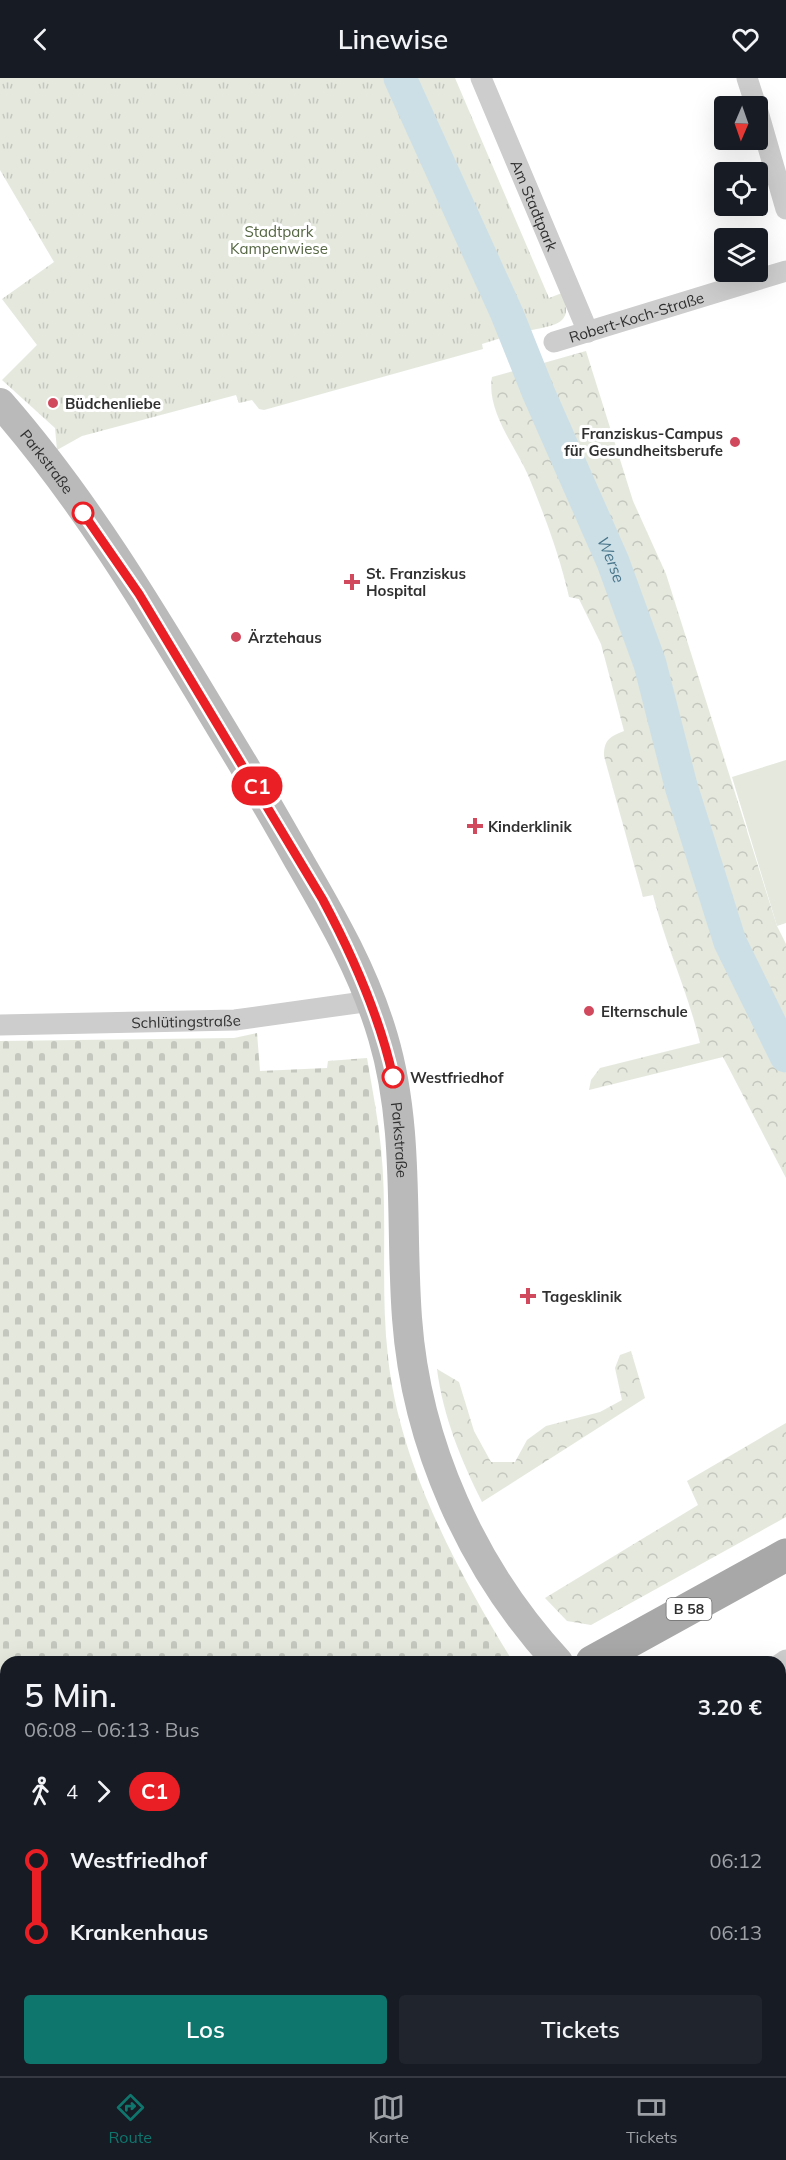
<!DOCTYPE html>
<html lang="de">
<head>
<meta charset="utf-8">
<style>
	body { margin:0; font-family:Mulish,sans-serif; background:#20242c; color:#f1f3f6; height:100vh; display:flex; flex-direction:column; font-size:22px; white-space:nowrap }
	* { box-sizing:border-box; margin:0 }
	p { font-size:20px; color:#9ea1a6 }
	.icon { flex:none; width:33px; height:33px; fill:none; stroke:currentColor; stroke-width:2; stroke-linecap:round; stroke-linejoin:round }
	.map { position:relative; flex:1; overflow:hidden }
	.side { position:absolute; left:0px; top:1578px; width:786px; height:420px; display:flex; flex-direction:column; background:#171b24; border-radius:18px 18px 0 0; box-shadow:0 6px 24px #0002 }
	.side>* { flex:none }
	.badge { padding:0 12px; border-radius:20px; font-size:21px; line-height:39px }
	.needle { width:39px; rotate:182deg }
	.fabs { position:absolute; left:714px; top:18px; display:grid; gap:12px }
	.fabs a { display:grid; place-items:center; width:54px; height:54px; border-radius:6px; background:#171b24; box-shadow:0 6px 24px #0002; font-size:30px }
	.map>.badge { position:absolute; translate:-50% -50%; box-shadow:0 0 0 3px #fff }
	.legs { display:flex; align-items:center; gap:9px; height:66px; padding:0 24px; font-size:20px }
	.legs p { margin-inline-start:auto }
	.head { display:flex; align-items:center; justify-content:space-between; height:102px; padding:0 24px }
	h1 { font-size:33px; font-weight:600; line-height:45px }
	.primary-button { display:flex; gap:12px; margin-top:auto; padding:12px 24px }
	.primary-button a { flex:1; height:69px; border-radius:6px; background:#0f766e; color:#fff; font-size:24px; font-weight:600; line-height:69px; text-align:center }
	.primary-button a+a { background:#20242c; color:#f1f3f6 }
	ul { padding:0 24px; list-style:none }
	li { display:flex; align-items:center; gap:21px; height:72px; font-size:22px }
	li i { display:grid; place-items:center; width:9px; height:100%; margin:0 8px; background:currentColor }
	li i::after { content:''; width:15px; height:15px; margin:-8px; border:4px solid; border-radius:50%; background:#171b24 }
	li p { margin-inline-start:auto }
	li:first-child i { background:linear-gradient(#0000 50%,currentColor 0) }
	li:last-child i { background:linear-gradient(currentColor 50%,#0000 0) }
	header { display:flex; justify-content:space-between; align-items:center; height:78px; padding:0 24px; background:#171b24; font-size:27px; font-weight:600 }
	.tabs { display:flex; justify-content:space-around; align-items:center; height:84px; border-top:2px solid #363941; background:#171b24; font-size:16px; color:#9ea1a6 }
	.tabs a { display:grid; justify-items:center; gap:3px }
	.tabs .current { color:#0f766e }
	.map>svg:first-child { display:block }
	.green { fill:#e4e8dd }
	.forest { fill:url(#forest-crowns) }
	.cemetery { fill:url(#cemetery-stones) }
	.park { fill:url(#park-tufts) }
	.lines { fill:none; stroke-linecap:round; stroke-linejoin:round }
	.stream { stroke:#ccdfe7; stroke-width:5 }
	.river { stroke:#ccdfe7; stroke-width:33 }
	.street { stroke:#cdcdcd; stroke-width:21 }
	.secondary { stroke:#bababa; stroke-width:30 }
	.primary { stroke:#a8a8a8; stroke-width:33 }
	.line-1-casing { stroke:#fff; stroke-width:14 }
	.line-1 { stroke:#ea1f26; stroke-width:9 }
	.poi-dot { fill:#d1495d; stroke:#fff; stroke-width:2 }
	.stop-1-dot { fill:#fff; stroke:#ea1f26; stroke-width:3 }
	.labels { text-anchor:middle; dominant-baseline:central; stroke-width:6; stroke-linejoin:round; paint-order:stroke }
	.shield { fill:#fff; stroke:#6e6e6e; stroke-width:1.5 }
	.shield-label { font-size:14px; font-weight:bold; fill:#303030 }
	.street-label { font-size:15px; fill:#303030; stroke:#fff }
	.park-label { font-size:15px; fill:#566743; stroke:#fff }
	.poi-label { font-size:15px; font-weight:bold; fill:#303030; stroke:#fff; text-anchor:start }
	.stop-label { font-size:15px; font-weight:bold; fill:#303030; stroke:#fff; text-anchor:start }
	.water-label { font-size:16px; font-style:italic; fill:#477489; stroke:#fff }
</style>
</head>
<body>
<header><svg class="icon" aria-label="back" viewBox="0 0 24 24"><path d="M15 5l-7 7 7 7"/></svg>Linewise<svg class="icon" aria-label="heart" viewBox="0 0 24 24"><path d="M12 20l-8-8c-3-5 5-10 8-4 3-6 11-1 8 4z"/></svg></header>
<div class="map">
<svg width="786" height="1998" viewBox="0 0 786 1998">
	<defs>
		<pattern id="forest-crowns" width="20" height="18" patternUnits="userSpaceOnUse" patternTransform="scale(1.5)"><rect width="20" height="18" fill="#e4e8dd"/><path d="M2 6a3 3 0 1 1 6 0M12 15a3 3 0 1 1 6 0" fill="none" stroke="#c4c7be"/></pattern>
		<pattern id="cemetery-stones" width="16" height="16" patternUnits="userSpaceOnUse" patternTransform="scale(1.5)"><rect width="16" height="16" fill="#e4e8dd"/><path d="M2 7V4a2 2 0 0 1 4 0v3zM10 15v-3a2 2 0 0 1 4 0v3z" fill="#c4c7be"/></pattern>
		<pattern id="park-tufts" width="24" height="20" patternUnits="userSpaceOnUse" patternTransform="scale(1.5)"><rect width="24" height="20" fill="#e4e8dd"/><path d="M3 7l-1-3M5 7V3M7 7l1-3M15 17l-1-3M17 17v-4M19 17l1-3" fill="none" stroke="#c4c7be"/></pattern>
	</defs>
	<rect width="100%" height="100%" fill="#fff"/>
	<path class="green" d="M786,682V845L777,848L732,699Z
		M786,1687V1755L780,1759V1690Z
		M786,1756V1792L785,1793L780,1791V1760Z
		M0,1767H6V1793L0,1794Z
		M6,1830V1866H0V1831Z"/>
	<path class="forest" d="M586,273L633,423L666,496L777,848L786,866V962L737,860L689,707L655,582L619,481L540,286Z
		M517,292L608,488L643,587L674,711L722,866L786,995V1100L723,979L589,1012L591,1002L600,990L700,965C688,914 666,868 653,817L643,819L604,678C604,661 610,659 624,653L601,566L579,521L569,519C560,478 544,436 528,397C515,368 486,332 492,299Z
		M631,1273L645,1320L482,1424C461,1382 443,1338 437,1291L459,1304L474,1353L491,1384H515L527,1362L546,1348L600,1334L622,1322L615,1290L620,1277Z
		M786,1345V1439L591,1547L567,1543L545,1520L698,1427L687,1403Z"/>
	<path class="cemetery" d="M257,955L260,993L327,990L328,983L367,980C372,1010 378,1040 381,1070C388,1139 380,1210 388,1279C399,1386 458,1494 513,1584H6V1767H0V963L234,960Z"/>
	<path class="park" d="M0,0H390L504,259L482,266L483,271L264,332L259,331L252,322L239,325L236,317L82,358L57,372L55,350L2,302L37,267L2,221L54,184L0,92Z
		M412,0H455L549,220L562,215C577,250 548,247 523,254Z
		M0,1866H6V1992H284L234,1998H0Z"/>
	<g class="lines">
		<path class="stream" d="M780,1773L786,1770
			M0,1915L6,1913"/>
		<path class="river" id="s1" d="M400,0L507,236L539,316L613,484L650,586L681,708L730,864L786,978"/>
		<g class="street">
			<path id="s2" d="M481,0L588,254"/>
			<path d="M747,0L756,28"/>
			<path d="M758,34L786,131"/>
			<path id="s3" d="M554,264L786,193"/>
			<path id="s4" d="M0,947L235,942L371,923"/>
			<path d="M780,1586L786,1582"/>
			<path d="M780,1804L786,1801"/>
			<path d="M660,1992V1998"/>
			<path d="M690,1992V1998"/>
		</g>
		<g class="secondary">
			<path id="s5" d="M0,325C92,430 162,552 234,671C256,707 277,744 298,781C331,838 364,894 383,959C410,1050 400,1146 407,1240C416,1366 472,1491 558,1584"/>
			<path d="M780,1825L786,1834"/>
		</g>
		<path class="primary" d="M592,1584L786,1477
			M0,1809L6,1808"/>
	</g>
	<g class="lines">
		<defs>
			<path id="line-1" d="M83,435L139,516L323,822C353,878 379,936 393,999"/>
		</defs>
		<use href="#line-1" class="line-1-casing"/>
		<use href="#line-1" class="line-1"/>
	</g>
	<g class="poi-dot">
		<circle cx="53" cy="325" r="6"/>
		<circle cx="735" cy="364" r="6"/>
		<path d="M349 495h6v6h6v6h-6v6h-6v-6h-6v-6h6z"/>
		<circle cx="236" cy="559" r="6"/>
		<path d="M472 739h6v6h6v6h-6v6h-6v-6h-6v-6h6z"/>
		<circle cx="589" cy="933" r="6"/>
		<path d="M525 1209h6v6h6v6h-6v6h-6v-6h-6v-6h6z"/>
	</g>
	<g class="stop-1-dot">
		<circle cx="83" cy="435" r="10"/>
		<circle cx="393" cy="999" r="10"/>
	</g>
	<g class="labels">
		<rect class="shield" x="666.5" y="1520" width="45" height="22" rx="4.5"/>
		<g class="shield-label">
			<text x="689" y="1531">B 58</text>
		</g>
		<g class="street-label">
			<text stroke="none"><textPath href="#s2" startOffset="138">Am Stadtpark</textPath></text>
			<text stroke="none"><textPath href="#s3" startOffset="86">Robert-Koch-Straße</textPath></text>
			<text stroke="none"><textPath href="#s5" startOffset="75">Parkstraße</textPath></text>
			<text stroke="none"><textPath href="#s4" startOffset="186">Schlütingstraße</textPath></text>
			<text stroke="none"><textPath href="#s5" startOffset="848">Parkstraße</textPath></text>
		</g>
		<g class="park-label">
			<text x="279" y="153">Stadtpark<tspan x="279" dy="17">Kampenwiese</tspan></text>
		</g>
		<g class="poi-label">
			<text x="65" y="325">Büdchenliebe</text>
			<text x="723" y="355" text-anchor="end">Franziskus-Campus<tspan x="723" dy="17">für Gesundheitsberufe</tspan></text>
			<text x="366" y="495">St. Franziskus<tspan x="366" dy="17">Hospital</tspan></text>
			<text x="248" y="559">Ärztehaus</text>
			<text x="488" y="748">Kinderklinik</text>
			<text x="601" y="933">Elternschule</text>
			<text x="542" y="1218">Tagesklinik</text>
		</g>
		<g class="stop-label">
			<text x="410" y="999">Westfriedhof</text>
		</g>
		<g class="water-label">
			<text stroke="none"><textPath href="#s1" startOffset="526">Werse</textPath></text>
		</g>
	</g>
</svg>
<div class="fabs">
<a><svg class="needle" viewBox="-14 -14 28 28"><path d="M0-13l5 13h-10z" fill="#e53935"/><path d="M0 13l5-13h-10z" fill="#9ea1a6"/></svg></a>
<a><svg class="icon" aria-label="locate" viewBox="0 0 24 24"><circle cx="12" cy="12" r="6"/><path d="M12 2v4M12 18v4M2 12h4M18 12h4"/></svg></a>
<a><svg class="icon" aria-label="layers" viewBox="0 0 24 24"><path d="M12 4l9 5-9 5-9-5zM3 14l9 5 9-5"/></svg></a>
</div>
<b class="badge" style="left:257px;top:708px;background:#ea1f26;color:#fff">C1</b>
<section class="side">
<div class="head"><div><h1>5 Min.</h1><p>06:08 – 06:13 · Bus</p></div><b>3.20 €</b></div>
<div class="legs"><svg class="icon" aria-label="walk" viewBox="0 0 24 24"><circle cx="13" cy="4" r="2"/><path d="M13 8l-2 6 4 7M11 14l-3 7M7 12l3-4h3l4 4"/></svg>4<svg class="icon" aria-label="forward" viewBox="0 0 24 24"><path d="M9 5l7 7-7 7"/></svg><b class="badge" style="background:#ea1f26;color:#fff">C1</b></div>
<ul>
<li><i style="color:#ea1f26"></i><b>Westfriedhof</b><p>06:12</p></li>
<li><i style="color:#ea1f26"></i><b>Krankenhaus</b><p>06:13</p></li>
</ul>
<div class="primary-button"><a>Los</a><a>Tickets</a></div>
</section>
</div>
<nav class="tabs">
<a class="current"><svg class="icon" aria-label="directions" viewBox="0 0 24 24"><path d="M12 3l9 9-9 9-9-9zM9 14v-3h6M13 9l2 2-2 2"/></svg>Route</a>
<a><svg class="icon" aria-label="map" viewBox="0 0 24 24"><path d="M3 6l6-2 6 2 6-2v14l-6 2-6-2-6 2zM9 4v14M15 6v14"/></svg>Karte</a>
<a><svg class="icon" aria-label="tickets" viewBox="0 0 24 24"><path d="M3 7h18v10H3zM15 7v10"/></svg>Tickets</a>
</nav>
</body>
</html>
